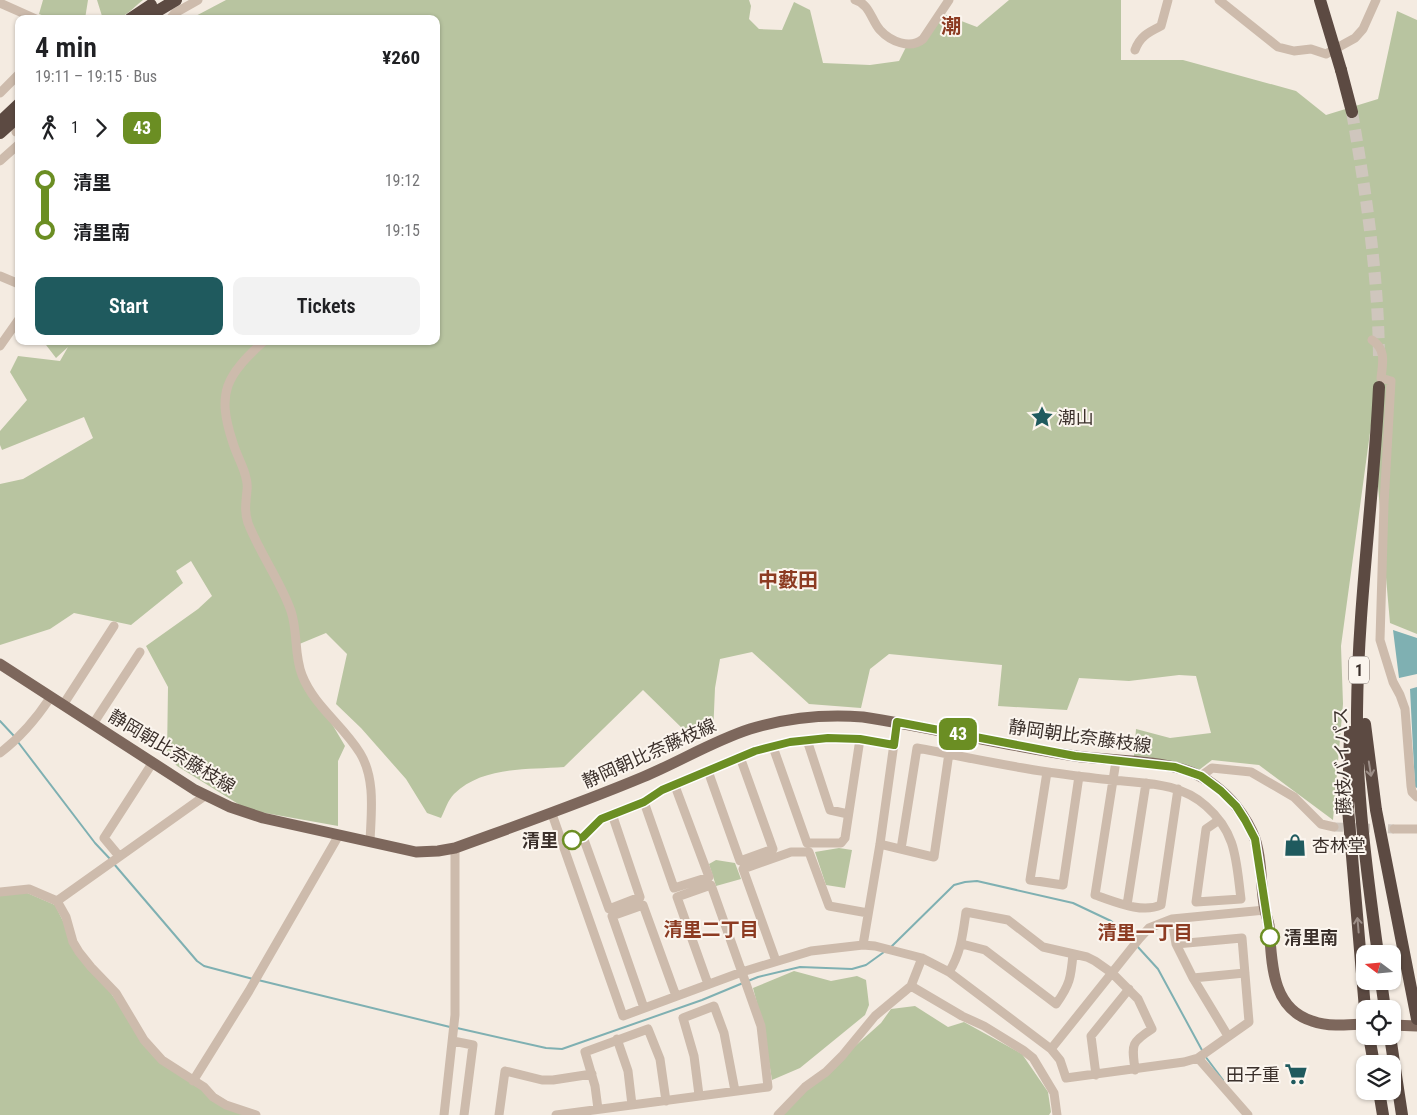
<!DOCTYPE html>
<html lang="en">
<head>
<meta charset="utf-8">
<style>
	body { margin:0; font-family:"Roboto Condensed","Noto Sans JP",sans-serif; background:#f2f2f2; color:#202124; height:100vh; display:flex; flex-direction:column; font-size:19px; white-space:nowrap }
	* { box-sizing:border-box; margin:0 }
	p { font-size:16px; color:#757577 }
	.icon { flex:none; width:28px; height:28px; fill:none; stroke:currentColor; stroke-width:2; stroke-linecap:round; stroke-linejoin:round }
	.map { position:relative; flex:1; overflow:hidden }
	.panel { position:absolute; left:15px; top:15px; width:425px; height:330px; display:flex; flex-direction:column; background:#fff; border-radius:10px; box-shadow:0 1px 4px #0004 }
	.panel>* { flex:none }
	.badge { padding:0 10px; border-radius:8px; font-size:18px; line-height:32px }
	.needle { width:32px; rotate:286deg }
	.tools { position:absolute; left:1356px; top:945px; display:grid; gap:10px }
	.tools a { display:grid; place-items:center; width:45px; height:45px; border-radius:10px; background:#fff; box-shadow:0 1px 4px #0004; font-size:25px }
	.map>.badge { position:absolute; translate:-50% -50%; box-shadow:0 0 0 2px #fff }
	.legs { display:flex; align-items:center; gap:8px; height:55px; padding:0 20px; font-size:16px }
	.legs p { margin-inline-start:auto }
	.head { display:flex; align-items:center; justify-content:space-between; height:85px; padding:0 20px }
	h1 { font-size:28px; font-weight:600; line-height:38px }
	.action { display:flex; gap:10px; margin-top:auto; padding:10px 20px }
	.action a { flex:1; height:58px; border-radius:10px; background:#1f5a5e; color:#fff; font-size:20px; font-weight:600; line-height:58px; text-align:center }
	.action a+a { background:#f2f2f2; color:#202124 }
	ul { padding:0 20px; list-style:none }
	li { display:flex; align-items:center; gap:18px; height:50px; font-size:19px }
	li i { display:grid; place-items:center; width:8px; height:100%; margin:0 6px; background:currentColor }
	li i::after { content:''; width:12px; height:12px; margin:-6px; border:4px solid; border-radius:50%; background:#fff }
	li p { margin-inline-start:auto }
	li:first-child i { background:linear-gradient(#0000 50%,currentColor 0) }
	li:last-child i { background:linear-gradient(currentColor 50%,#0000 0) }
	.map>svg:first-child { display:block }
	.green { fill:#b8c4a0 }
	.water { fill:#7fb0b2 }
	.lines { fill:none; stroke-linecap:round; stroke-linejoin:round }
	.stream { stroke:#7fb0b2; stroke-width:2 }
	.minor-tunnel { stroke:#cfc6bd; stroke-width:9; stroke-dasharray:9 4.5; stroke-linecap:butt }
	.highway-tunnel { stroke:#cfc6bd; stroke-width:12; stroke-dasharray:12 6; stroke-linecap:butt }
	.minor { stroke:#cdbbac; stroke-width:9 }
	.major { stroke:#7d675c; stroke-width:11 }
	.highway { stroke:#5c4a42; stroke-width:12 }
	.highway-bridge { stroke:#5c4a42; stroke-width:12 }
	.oneway { stroke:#9c8e87 }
	.line-1-casing { stroke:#fff; stroke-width:11 }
	.line-1 { stroke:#6b8e23; stroke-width:8 }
	.stop-1-dot { fill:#fff; stroke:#6b8e23; stroke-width:2.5 }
	.labels { text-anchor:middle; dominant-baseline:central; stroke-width:4; stroke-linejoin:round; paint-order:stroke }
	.shield { fill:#fbf5ee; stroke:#756b66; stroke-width:1 }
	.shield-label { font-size:16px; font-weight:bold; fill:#3b302b }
	.poi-label { font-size:18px; fill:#3b302b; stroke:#fbf5ee; text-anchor:start }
	.street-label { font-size:18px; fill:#3b302b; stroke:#fbf5ee }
	.stop-label { font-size:18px; font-weight:bold; fill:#3b302b; stroke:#fbf5ee; text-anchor:end }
	.neighbourhood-label { font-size:19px; font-weight:bold; fill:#8c3b22; stroke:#fbf5ee }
	.quarter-label { font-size:20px; font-weight:bold; fill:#8c3b22; stroke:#fbf5ee }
</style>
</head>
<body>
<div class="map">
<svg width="1417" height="1115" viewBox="0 0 1417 1115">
	<rect width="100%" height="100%" fill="#f4ebe1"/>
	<path class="green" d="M43,0H88L85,19H52L39,14Z
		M97,0H143C129,11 121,24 102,16Z
		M226,0H749L751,6L749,19L759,29L782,30L794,2L810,10L823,63L870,65L899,61L906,47L917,44L943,14L977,27L1009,0H1121V60H1183L1296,91L1326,115L1378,99L1397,11L1417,20V634L1390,623L1372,418L1341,646L1343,704L1333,820L1259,765L1212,760L1199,770L1149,757L1134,756L1136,729L1170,738L1211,733L1196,676L1179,675L1129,681L1079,678L1067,710L998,706L1002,665L889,654L870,669L861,708L809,704L752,652L720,659L715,688L713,735L686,732L643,690L564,767C527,770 483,766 454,794C448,800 445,810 441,818L427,813L406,779L361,728L336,704L347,654L326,633L297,645L300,670L345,746L338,761V826L248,810L177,766L167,755L168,687L146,646L198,609L212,596L191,561L176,571L183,583L131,625L74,613L50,629L0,645V484L23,479L93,438L84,417L2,450L0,445V431L27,400L10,372L18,356L60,361L68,347L56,358L43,341H436V19H190Z
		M839,848L852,850L845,888L826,885L815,852Z
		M716,860L735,863L741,879L716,886L709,864Z
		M25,892L55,905L65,925L152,1054L249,1115H0V893Z
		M794,971L831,981L857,976L866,980L869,1005L865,1015L800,1068L772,1080L763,1026L753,988Z
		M915,1006L948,1027L964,1022L1022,1054L1048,1092L1051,1112L1049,1115H783L805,1091L881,1023L891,1009Z"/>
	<path class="water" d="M1393,630L1417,638V674L1399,678Z
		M1417,687V788L1415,787L1410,689Z"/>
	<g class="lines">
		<path class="stream" d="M0,721L14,736
			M18,742L95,843L111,860
			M114,864L197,961L204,966L253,979
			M892,946L954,885L965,882L977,881L1073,903L1111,921L1132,941
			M1137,946L1158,969L1203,1052
			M258,980L450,1027
			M748,981L758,977L800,967L852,969L866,965L884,952
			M457,1028L546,1048L562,1049L702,1000L743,983
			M1205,1056L1223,1080"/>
		<path class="minor-tunnel" d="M1334,827L1394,829"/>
		<path class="highway-tunnel" d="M1352,112C1366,193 1378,273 1379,356"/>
		<path class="minor" d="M855,0C870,4 871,20 880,30C890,41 910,50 923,39L949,0
			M1219,0L1278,47L1294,51L1311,49L1326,54L1355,38L1363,29L1376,0
			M0,3L36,19
			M170,19L175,13L198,0
			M1135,50C1140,36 1149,32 1161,26L1168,0
			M0,93L19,74
			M16,132L19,133
			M0,161L19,144
			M0,276L19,284
			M1372,340C1386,349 1383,362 1381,378L1391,381L1384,504L1380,640L1393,682L1400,695L1405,709L1411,786L1412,792L1417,797
			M264,341C226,376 216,392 233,443C236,453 241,462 244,471C246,477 248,484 247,490C246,502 244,511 248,523C260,554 280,580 291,611C298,632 294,655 302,675C314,706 343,725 360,753C376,779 371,814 370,842
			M0,346L19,319
			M63,705L114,626
			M93,724L140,652
			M807,740L830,810L848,814
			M773,747L807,843H841L845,838L860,739
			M0,753C21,737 36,719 50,698
			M1116,761L1095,895C1114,901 1141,914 1161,905L1178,789
			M708,771L740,861L773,849L740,757
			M1047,772L1030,880L1063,885L1079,776
			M1201,776L1212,768L1251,772L1294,797L1321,824L1334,827
			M644,802L674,888L709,877L675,786
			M552,814L623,1016L742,972L811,951L863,945L875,946L922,958L949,972L1051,1049L1060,1060L1066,1078L1184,1062L1198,1058L1249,1022L1242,938L1176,944
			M1394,829H1417
			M583,837L609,909L640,897L612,814
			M562,843L583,837L601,819L644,802L662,790L755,751L790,742L828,738L860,739L894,745
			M880,844L934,857L949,753
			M901,849L917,748C961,756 1005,766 1048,772C1070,775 1091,778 1113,780C1146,784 1179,782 1206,806C1237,833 1236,861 1241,899L1196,902L1206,829L1219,820
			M119,856L104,838L153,762
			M0,892L29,889L57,901L66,917L73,942L79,952L91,967L116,993L144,1040L162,1060L204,1087L213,1097L226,1105L256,1115
			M57,901L206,795
			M1127,905L1146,783
			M1172,919L1176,944L1193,978L1228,1036
			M962,944L985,950L1056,1004C1070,985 1071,977 1073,954
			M863,945L880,844L897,722
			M776,961L743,869L791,852H809L829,906L868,913
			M949,972C961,953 963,933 966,912L1008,920L1043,947L1087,957L1095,961L1112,973L1138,999L1152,1029C1130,1043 1132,1045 1135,1070
			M1193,978L1245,973
			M911,986L962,1016L984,1026L1023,1050L1033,1058L1054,1093L1057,1115
			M644,1008L612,916L643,905L676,996
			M617,1039L628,1071L632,1105
			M453,1041L473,1045L464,1115
			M1051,1049L1139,939L1149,928L1172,919L1265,910
			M1198,1058L1248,1115
			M1096,1075L1091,1036L1129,989
			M193,1081L249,991L339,835
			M699,1095L694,1056L683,1018L714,1006L724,1033L735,1091
			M598,1109L595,1086L585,1052L648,1029L660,1059L666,1101
			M444,1115L455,1015V848
			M499,1115L505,1071L542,1080H553L592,1074
			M556,1115L768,1087L761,1026L711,885L677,897L708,984
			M778,1115L805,1087L826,1072L842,1056L875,1016L911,986L922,958"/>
		<path class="major" d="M0,664L195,790L230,807L263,818L416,852L438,851L455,848C518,825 581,803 643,777C679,762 713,741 750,729C786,718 825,714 863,717C934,728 1004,745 1075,756C1112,761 1152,759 1188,771C1206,777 1224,791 1236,806C1243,815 1251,828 1255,839C1263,862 1260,887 1265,910C1266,915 1268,920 1269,925C1272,960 1270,1008 1312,1021C1329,1027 1348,1025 1365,1024
			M1392,1025L1417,1026"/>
		<path class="highway" d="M130,19L151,5
			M144,19L176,0
			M1341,70L1352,112
			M0,122L19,104
			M0,133L19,116
			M1365,724L1376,810L1417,1019
			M1350,732L1348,809L1365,1009
			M1378,954C1367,874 1356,793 1357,712C1358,603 1374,495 1379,387
			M1381,981L1385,1009
			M1369,1036L1374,1064
			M1390,1036L1402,1115
			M1379,1091L1383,1115"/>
		<path class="highway-bridge" d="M1320,0L1341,70"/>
	</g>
	<defs><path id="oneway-shaft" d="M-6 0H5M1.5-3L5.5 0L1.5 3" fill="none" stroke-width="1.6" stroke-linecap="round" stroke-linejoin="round" transform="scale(1.25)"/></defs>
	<g class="oneway">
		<use href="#oneway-shaft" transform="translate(1370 769) rotate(81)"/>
		<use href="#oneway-shaft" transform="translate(1358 925) rotate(-95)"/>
	</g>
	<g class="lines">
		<defs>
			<path id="line-1" d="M572,840L583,837L601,819L644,802L662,790L755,751L790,742L828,738L860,739L894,745L897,722L1075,756L1175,767L1201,776L1221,791L1236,806L1245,820L1255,839L1270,937"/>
		</defs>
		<use href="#line-1" class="line-1-casing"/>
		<use href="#line-1" class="line-1"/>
	</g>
	<defs>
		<symbol id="sight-bare" viewBox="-9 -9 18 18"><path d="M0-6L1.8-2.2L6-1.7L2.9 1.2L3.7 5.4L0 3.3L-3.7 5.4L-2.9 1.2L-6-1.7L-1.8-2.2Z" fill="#1f5a5e" stroke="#fbf5ee" stroke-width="2.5" paint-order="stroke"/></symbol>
		<symbol id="shop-bare" viewBox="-9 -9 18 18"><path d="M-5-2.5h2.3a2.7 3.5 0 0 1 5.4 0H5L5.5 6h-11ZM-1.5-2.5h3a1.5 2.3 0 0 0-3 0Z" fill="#1f5a5e" stroke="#fbf5ee" stroke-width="2.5" paint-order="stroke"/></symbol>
		<symbol id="supermarket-bare" viewBox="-9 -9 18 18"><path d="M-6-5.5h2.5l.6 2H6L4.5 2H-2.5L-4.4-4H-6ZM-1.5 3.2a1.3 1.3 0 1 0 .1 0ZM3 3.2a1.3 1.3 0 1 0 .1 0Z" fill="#1f5a5e" stroke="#fbf5ee" stroke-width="2.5" paint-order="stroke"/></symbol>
	</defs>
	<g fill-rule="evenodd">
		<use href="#sight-bare" x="1026" y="401" width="32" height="32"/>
		<use href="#shop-bare" x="1279" y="829" width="32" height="32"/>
		<use href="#supermarket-bare" x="1280" y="1058" width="32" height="32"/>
	</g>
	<g class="stop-1-dot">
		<circle cx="572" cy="840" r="9"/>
		<circle cx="1270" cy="937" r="9"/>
	</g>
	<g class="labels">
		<rect class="shield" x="1349" y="656.5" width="20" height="27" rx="4"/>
		<g class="shield-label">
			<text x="1359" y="670">1</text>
		</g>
		<g class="poi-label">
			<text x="1058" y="417">潮山</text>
			<text x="1312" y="845">杏林堂</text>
			<text x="1280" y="1074" text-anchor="end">田子重</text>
		</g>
		<g class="street-label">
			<text transform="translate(1080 736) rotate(8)">静岡朝比奈藤枝線</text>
			<text transform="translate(172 751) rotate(31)">静岡朝比奈藤枝線</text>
			<text transform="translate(649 753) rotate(-24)">静岡朝比奈藤枝線</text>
			<text transform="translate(1342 761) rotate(-92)">藤枝バイパス</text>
		</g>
		<g class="stop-label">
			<text x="558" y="840">清里</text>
			<text x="1284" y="937" text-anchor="start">清里南</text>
		</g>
		<g class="neighbourhood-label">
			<text x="711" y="929">清里二丁目</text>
			<text x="1145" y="932">清里一丁目</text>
		</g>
		<g class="quarter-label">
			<text x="951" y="26">潮</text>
			<text x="788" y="580">中藪田</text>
		</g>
	</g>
</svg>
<div class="tools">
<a><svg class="needle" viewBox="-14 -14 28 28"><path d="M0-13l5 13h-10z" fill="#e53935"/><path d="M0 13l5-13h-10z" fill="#757577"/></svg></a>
<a><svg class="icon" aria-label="locate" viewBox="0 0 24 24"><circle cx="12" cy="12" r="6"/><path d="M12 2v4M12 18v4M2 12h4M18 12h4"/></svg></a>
<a><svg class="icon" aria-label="layers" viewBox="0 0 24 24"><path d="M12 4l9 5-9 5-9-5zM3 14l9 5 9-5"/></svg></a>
</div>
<b class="badge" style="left:958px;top:734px;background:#6b8e23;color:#fff">43</b>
<section class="panel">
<div class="head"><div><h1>4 min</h1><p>19:11 – 19:15 · Bus</p></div><b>¥260</b></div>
<div class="legs"><svg class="icon" aria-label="walk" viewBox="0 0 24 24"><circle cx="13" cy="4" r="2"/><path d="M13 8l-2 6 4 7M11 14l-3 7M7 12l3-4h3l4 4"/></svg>1<svg class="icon" aria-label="forward" viewBox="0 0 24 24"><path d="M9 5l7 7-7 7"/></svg><b class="badge" style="background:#6b8e23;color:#fff">43</b></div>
<ul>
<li><i style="color:#6b8e23"></i><b>清里</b><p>19:12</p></li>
<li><i style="color:#6b8e23"></i><b>清里南</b><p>19:15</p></li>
</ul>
<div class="action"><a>Start</a><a>Tickets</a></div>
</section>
</div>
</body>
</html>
